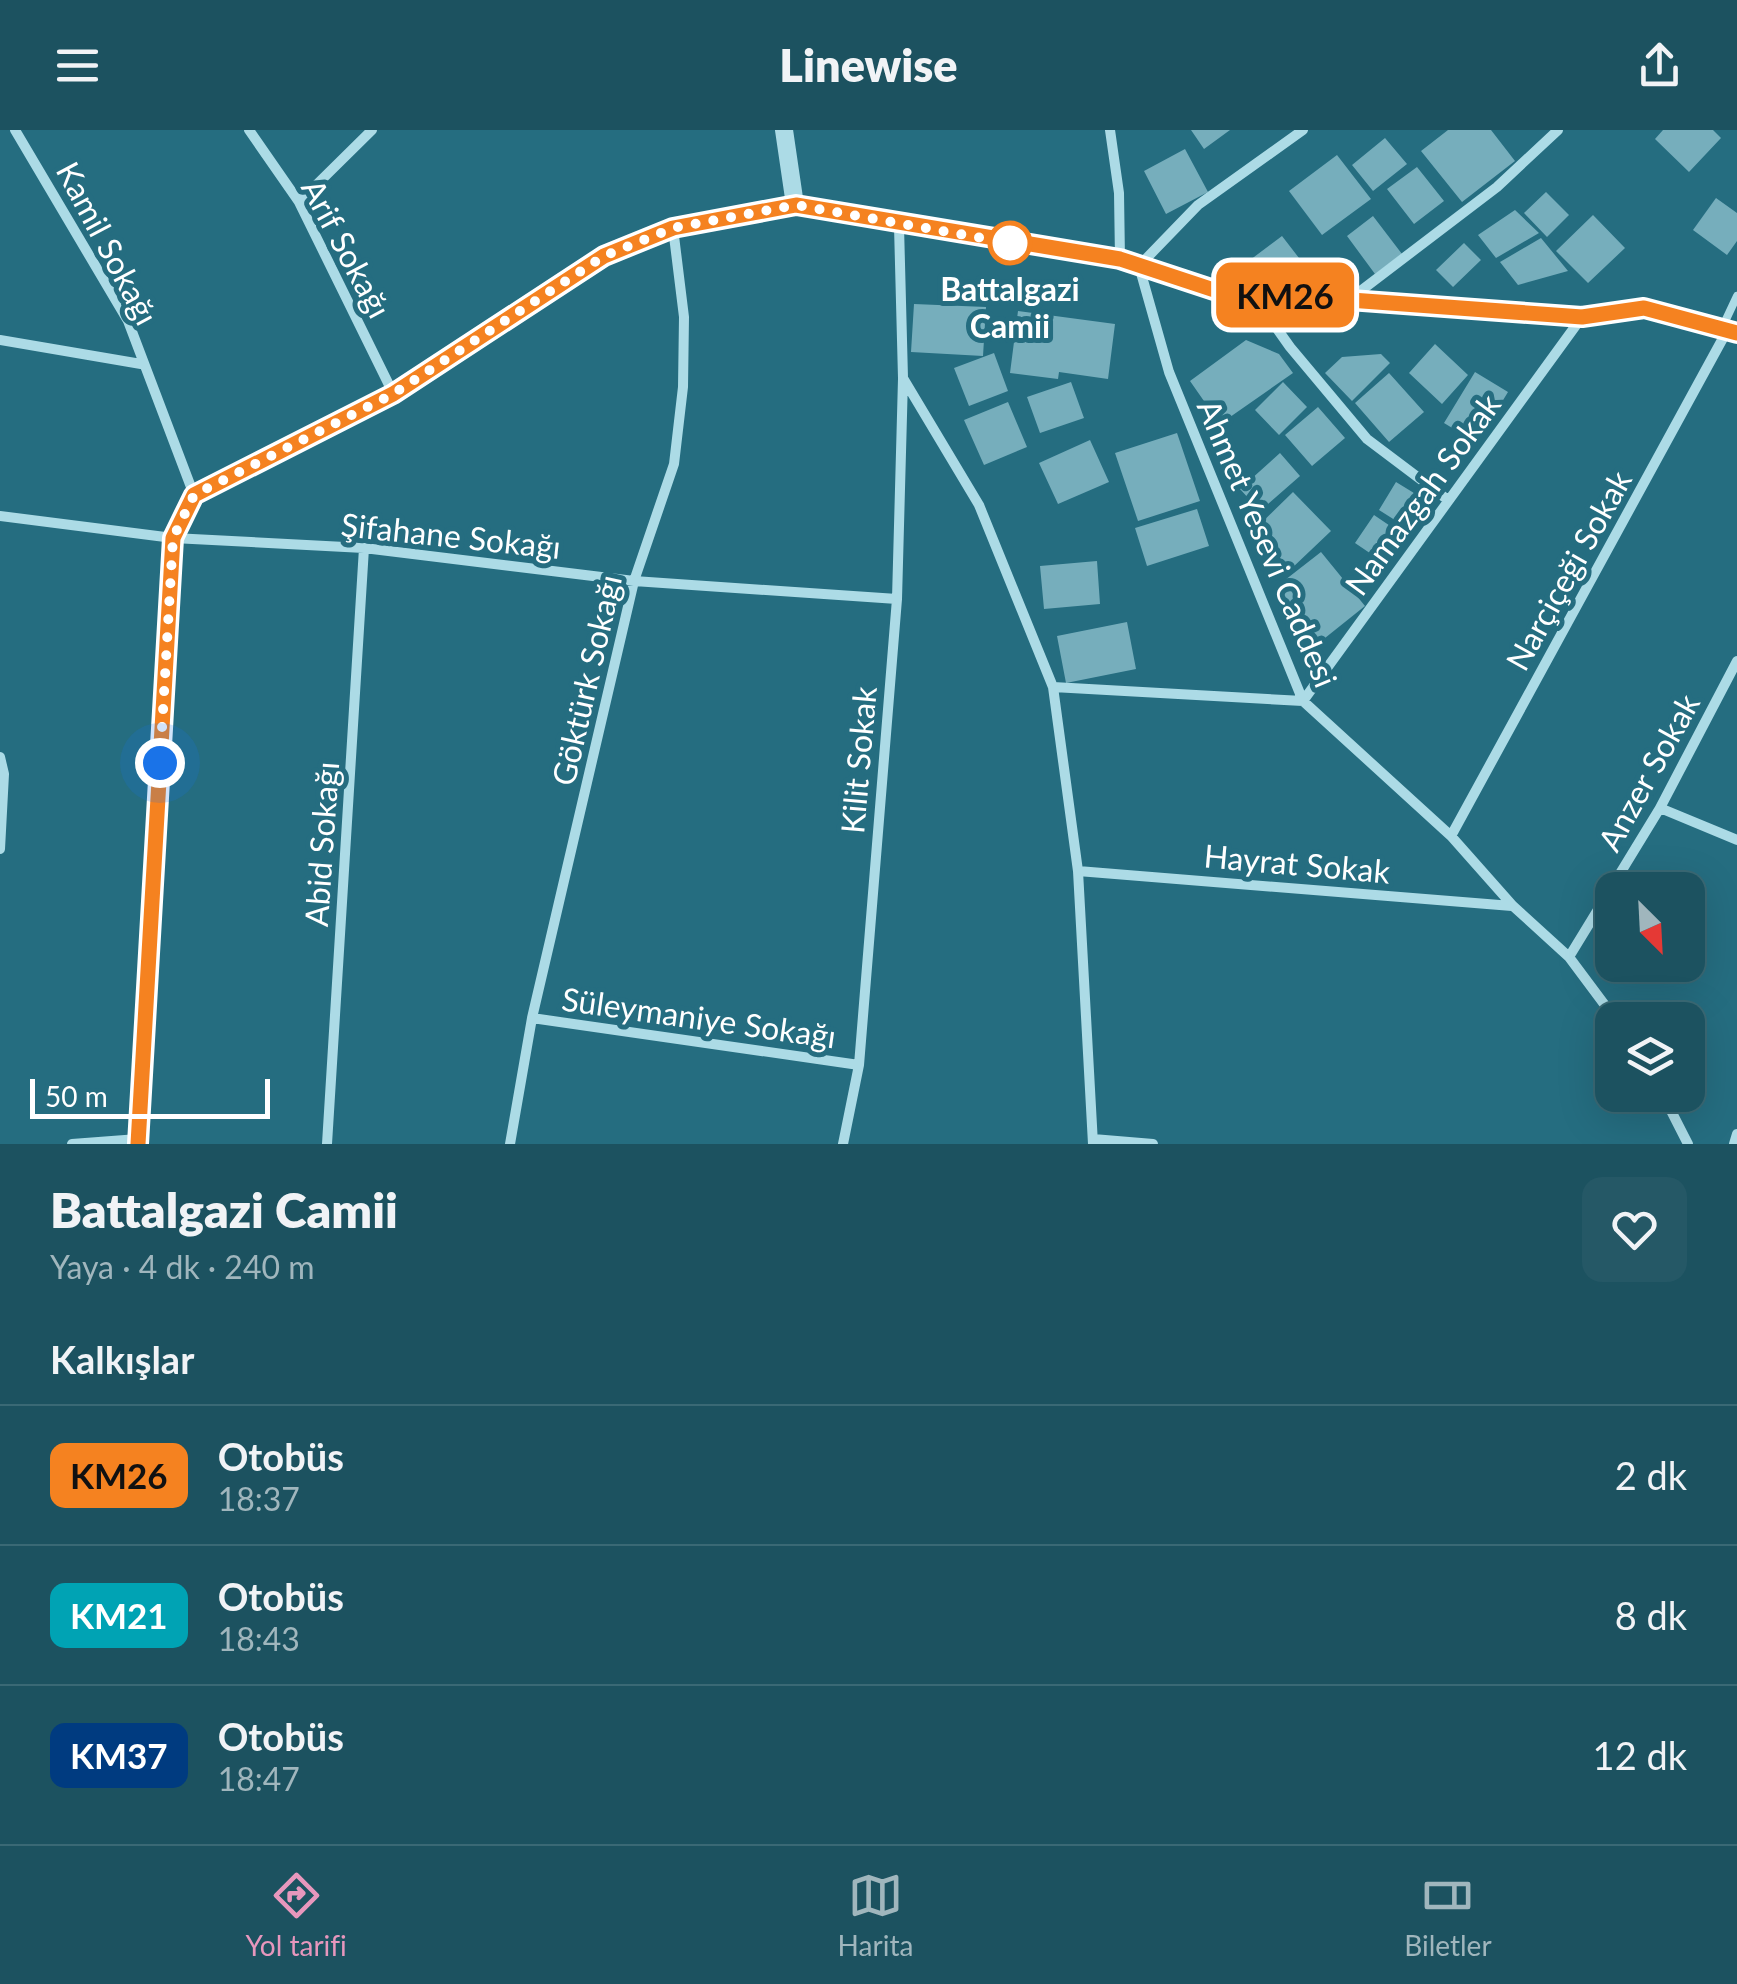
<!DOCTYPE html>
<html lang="tr">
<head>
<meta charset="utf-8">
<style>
	body { margin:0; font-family:Lato,sans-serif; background:#255866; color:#f1f3f6; height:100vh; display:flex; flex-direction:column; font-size:38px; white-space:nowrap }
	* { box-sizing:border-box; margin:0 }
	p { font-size:32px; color:#a0b6bd }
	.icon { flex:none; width:55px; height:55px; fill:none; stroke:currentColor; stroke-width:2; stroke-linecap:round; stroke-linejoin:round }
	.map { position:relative; height:1014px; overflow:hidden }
	.panel { display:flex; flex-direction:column; background:#1c5260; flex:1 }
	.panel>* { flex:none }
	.badge { padding:0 20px; border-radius:15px; font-size:35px; line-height:65px }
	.needle { width:65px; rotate:156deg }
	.buttons { position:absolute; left:1595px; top:742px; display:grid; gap:20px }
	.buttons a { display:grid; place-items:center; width:110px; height:110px; border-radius:20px; background:#1c5260; box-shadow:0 10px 40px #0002,0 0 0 2px #3a6975; font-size:50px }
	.scale { position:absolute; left:30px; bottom:25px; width:240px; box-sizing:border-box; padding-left:10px; border:5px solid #fff; border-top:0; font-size:28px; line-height:35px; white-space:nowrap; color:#fff; -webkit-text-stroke:8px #256d80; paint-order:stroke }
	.you { position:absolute; width:50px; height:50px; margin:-25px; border:8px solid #fff; border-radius:50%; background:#1a73e8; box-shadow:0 0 0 15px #1a73e833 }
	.map>.badge { position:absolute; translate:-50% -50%; box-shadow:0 0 0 5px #fff }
	h2 { padding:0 50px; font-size:38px; line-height:90px }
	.round { display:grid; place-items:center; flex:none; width:105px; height:105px; border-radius:20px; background:#255866 }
	.head { display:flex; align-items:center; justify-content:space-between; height:170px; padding:0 50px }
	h1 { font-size:48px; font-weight:800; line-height:75px }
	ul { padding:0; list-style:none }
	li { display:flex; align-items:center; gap:30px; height:140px; padding:0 50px; border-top:2px solid #3a6975 }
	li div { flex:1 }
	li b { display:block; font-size:38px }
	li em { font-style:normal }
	li .badge { min-width:110px; font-weight:700; text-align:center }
	header { display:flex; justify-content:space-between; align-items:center; height:130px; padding:0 50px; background:#1c5260; font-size:45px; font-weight:800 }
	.tabs { display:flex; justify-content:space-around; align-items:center; height:140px; border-top:2px solid #3a6975; background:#1c5260; font-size:28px; color:#a0b6bd }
	.tabs a { display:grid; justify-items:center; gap:5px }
	.tabs .active { color:#e797bd }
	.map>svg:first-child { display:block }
	.building { fill:#76aebc }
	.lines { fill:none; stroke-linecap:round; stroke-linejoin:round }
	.service { stroke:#acdbe6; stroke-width:8 }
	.minor { stroke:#acdbe6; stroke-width:10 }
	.tertiary { stroke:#acdbe6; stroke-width:18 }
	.line-casing { stroke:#fff; stroke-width:22 }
	.line { stroke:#f58220; stroke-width:15 }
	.walk { stroke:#fff; stroke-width:10; stroke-dasharray:0 18 }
	.stop-dot { fill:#fff; stroke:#f58220; stroke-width:5 }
	.labels { text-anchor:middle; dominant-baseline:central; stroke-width:10; stroke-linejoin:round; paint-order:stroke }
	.street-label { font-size:32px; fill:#fff; stroke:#256d80 }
	.stop-label { font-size:32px; font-weight:bold; fill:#fff; stroke:#256d80 }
</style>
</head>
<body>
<header><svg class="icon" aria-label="menu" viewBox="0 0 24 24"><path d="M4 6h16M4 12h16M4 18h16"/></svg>Linewise<svg class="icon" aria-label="share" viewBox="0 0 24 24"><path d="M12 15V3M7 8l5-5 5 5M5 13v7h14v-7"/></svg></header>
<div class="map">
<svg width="1737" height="1014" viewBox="0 0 1737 1014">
	<rect width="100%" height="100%" fill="#256d80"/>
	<path class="building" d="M1191,0H1230L1204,19Z
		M1491,0L1515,31L1462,72L1421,21L1448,0Z
		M1663,0H1713L1721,8L1689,42L1655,9Z
		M1385,8L1407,34L1373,61L1352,35Z
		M1185,19L1208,62L1166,84L1144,41Z
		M1337,25L1371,69L1322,105L1289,61Z
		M1417,37L1444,71L1414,94L1387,59Z
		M1546,62L1569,85L1547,107L1524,83Z
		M1716,68L1737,83V111L1727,125L1693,100Z
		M1515,80L1539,103L1496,128L1478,105Z
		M1593,85L1625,118L1588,153L1556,121Z
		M1373,86L1402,124L1375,144L1347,106Z
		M1282,106L1299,128L1264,156L1246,133Z
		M1541,108L1568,141L1518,155L1500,132Z
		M1464,113L1481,130L1453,157L1436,140Z
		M914,174L986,177L983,226L911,222Z
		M1018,181L1115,194L1108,249L1059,242L1058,249L1010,243Z
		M1246,210L1279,224L1293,243L1220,294L1190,251Z
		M1435,214L1468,245L1442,274L1409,243Z
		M994,223L1008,261L969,276L954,238Z
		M1381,224L1390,233L1352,271L1325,243L1342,227Z
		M1475,242L1508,262L1477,313L1444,293Z
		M1389,243L1424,282L1389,312L1355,273Z
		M1071,252L1084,288L1040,303L1027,267Z
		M1283,252L1307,277L1279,305L1255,280Z
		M1008,272L1027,317L984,335L964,290Z
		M1318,277L1345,308L1312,336L1285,305Z
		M1177,303L1200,371L1138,391L1115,323Z
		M1090,310L1109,352L1058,374L1039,333Z
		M1280,323L1300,346L1260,381L1240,359Z
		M1396,352L1427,371L1409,399L1379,380Z
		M1293,362L1331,401L1291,439L1253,401Z
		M1197,379L1209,416L1147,436L1135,398Z
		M1374,385L1405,406L1386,434L1355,413Z
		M1321,422L1365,476L1320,512L1276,457Z
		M1097,431L1100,474L1044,479L1040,436Z
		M1127,492L1136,539L1066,553L1057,506Z"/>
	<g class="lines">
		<path class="service" d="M1722,198L1737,166"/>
		<path class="minor" d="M15,0L128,191L194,365
			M249,0L299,72L393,263
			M1110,0L1119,63L1120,129
			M1303,0L1198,75L1139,136L1169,242L1303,571L1451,706L1513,776L1569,827L1616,890
			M299,72L372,0
			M899,96L903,248L979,375L1053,557L1078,741L1093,1014
			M1251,162L1290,217L1367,309L1448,370
			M1350,169L1497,57L1558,0
			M0,210L141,234
			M0,386L173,408L364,418L634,451L897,469
			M1053,557L1303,571L1582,187
			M0,627L4,644L0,719
			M1660,678L1737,710
			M1451,706L1728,199
			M1078,741L1512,776
			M1569,827L1660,678L1737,531
			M532,888L859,935
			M1663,965L1688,1014
			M1093,1009L1153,1014
			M72,1014L138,1009
			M138,1014L173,408L194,365L393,263L604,126L673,98L795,75L1120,129L1214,159L1582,187L1644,178L1737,203
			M327,1014L364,418
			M510,1014L532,888L634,451L674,334L683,257L684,187L673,98
			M843,1014L859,935L897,469L903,249
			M1734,1014L1737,1004"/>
		<path class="tertiary" d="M784,0L795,75"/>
	</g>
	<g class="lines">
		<defs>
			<path id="line" d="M138,1014L173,408L194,365L393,264L604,126L673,98L796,75L1120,129L1214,160L1582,187L1644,178L1737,203"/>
		</defs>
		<use href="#line" class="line-casing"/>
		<use href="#line" class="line"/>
		<path class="walk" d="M160,633L173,408L194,365L393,264L604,126L673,98L796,75L1010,113"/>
	</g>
	<circle class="stop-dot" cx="1010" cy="113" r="20"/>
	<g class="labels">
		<g class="street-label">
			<text transform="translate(108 113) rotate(62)">Kamil Sokağı</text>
			<text transform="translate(347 118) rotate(62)">Arif Sokağı</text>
			<text transform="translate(1422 364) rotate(-54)">Namazgah Sokak</text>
			<text transform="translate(451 405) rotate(6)">Şifahane Sokağı</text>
			<text transform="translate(1268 413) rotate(67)">Ahmet Yesevi Caddesi</text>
			<text transform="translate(1568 440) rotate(-61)">Narçiçeği Sokak</text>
			<text transform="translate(586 550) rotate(-77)">Göktürk Sokağı</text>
			<text transform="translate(858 630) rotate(-85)">Kilit Sokak</text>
			<text transform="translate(1648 642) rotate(-61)">Anzer Sokak</text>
			<text transform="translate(321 714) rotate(-86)">Abid Sokağı</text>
			<text transform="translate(1297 733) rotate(5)">Hayrat Sokak</text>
			<text transform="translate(699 887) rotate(8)">Süleymaniye Sokağı</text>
		</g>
		<g class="stop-label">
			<text x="1010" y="158">Battalgazi<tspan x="1010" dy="37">Camii</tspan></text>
		</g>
	</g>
</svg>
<div class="buttons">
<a><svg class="needle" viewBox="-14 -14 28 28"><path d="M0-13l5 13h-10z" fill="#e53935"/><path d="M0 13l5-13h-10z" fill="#a0b6bd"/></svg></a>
<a><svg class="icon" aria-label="layers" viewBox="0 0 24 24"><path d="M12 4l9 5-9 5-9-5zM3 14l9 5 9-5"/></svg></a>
</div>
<div class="scale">50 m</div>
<div class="you" style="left:160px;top:633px"></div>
<b class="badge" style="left:1285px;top:165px;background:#f58220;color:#111">KM26</b>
</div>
<section class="panel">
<div class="head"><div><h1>Battalgazi Camii</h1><p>Yaya · 4 dk · 240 m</p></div><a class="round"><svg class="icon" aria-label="heart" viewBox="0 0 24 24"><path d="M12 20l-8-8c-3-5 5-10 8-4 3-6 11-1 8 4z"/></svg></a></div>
<h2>Kalkışlar</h2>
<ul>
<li><span class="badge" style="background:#f58220;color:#111">KM26</span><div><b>Otobüs</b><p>18:37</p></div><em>2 dk</em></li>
<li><span class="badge" style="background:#00a3b4;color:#fff">KM21</span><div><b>Otobüs</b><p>18:43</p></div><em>8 dk</em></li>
<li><span class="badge" style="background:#003b80;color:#fff">KM37</span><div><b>Otobüs</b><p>18:47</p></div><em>12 dk</em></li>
</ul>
</section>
<nav class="tabs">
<a class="active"><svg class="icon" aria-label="directions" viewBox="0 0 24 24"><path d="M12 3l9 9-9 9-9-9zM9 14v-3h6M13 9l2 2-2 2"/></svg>Yol tarifi</a>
<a><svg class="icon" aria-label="map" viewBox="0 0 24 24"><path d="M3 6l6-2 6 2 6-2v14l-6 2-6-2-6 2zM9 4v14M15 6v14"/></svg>Harita</a>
<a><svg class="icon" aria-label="tickets" viewBox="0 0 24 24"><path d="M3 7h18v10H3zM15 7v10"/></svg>Biletler</a>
</nav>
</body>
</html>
